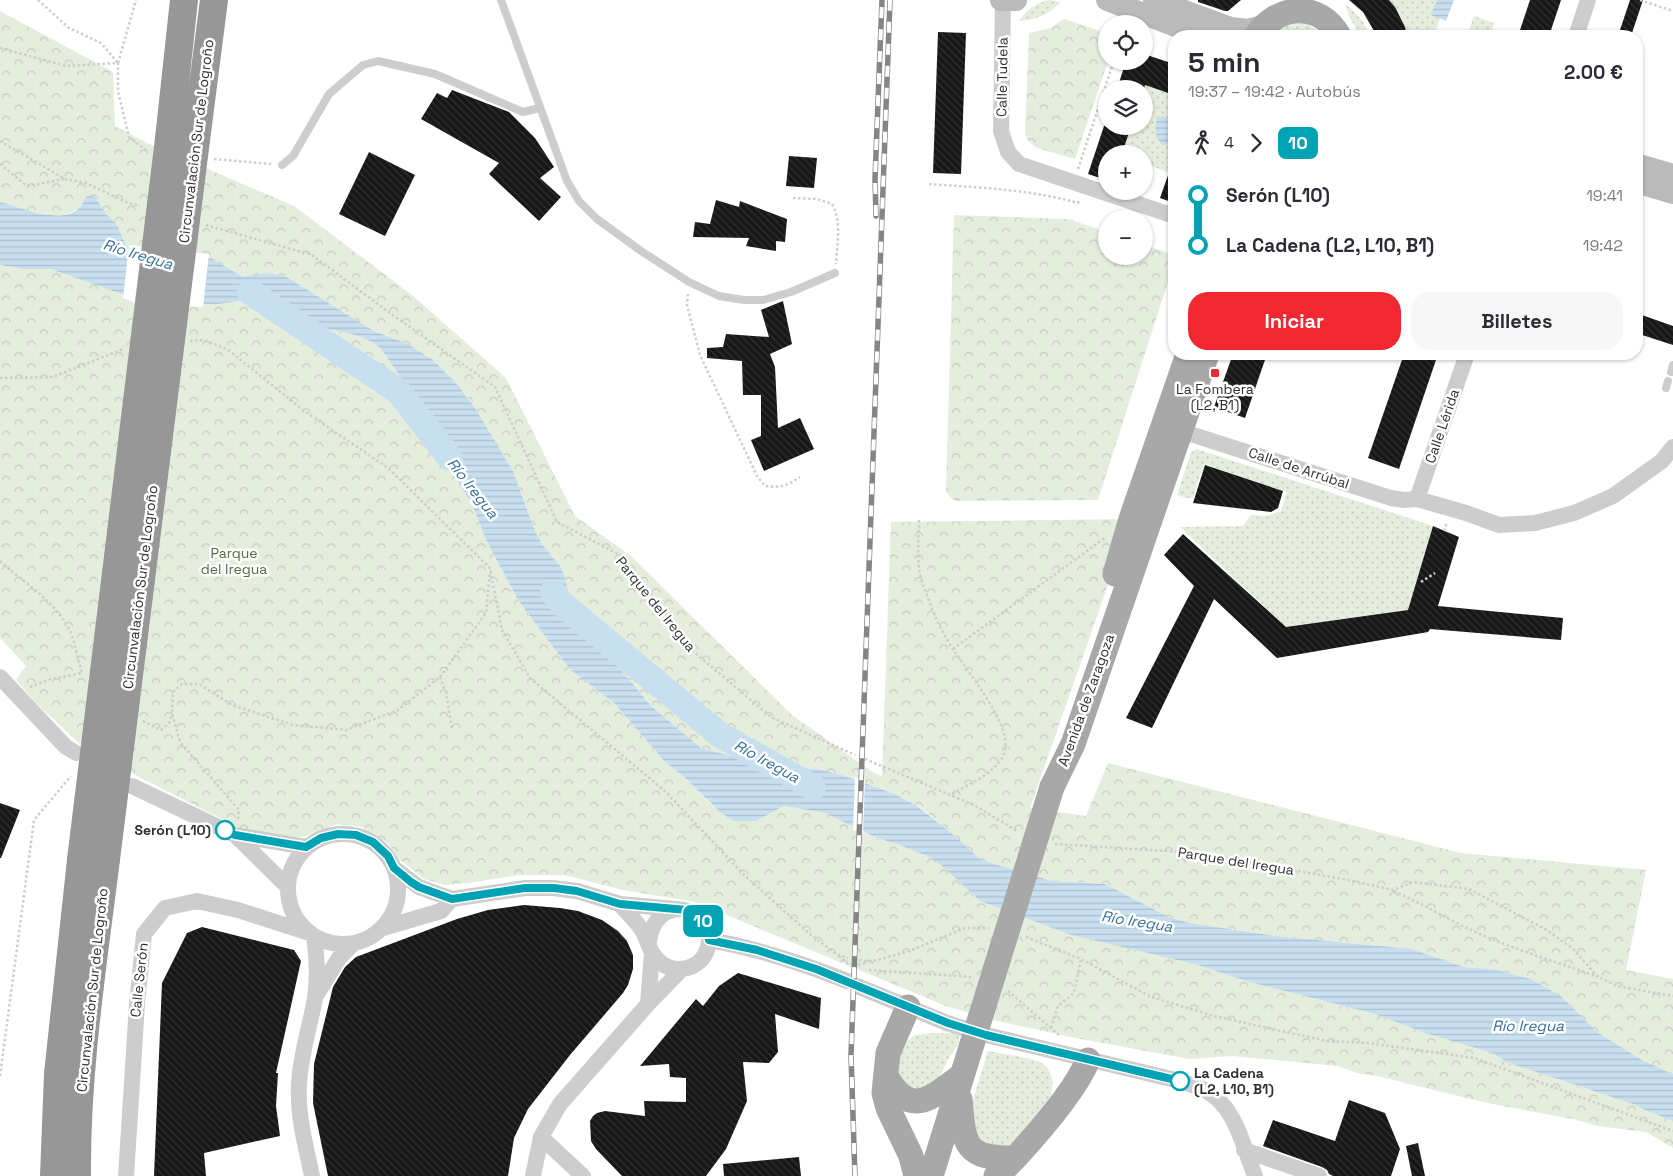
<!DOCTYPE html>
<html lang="es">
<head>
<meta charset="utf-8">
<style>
	body { margin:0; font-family:"Space Grotesk",sans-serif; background:#f7f7f7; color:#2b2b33; height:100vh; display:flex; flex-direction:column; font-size:19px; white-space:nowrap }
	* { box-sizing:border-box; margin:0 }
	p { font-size:16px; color:#7c7c81 }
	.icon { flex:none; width:28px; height:28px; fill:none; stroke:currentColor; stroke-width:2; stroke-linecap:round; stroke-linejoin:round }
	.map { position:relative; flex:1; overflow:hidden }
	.panel { position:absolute; left:1168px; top:30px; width:475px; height:330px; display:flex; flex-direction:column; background:#fff; border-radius:20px; box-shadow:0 1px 4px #0004 }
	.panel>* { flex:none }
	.badge { padding:0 10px; border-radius:8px; font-size:18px; line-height:32px }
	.fabs { position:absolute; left:1098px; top:15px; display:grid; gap:10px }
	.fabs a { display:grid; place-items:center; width:55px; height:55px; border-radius:50%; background:#fff; box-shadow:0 1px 4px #0004; font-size:25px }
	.map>.badge { position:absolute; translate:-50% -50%; box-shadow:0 0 0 2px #fff }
	.legs { display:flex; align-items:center; gap:8px; height:55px; padding:0 20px; font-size:16px }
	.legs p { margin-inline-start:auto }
	.summary { display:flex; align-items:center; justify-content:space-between; height:85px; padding:0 20px }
	h1 { font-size:28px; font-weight:800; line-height:38px }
	.action { display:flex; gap:10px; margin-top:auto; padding:10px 20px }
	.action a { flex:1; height:58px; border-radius:20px; background:#f12731; color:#fff; font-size:20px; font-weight:800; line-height:58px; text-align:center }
	.action a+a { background:#f7f7f7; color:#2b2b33 }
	ul { padding:0 20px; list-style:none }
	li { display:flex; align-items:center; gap:18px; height:50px; font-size:19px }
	li i { display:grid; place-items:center; width:8px; height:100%; margin:0 6px; background:currentColor }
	li i::after { content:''; width:12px; height:12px; margin:-6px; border:4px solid; border-radius:50%; background:#fff }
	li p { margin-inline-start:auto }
	li:first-child i { background:linear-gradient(#0000 50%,currentColor 0) }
	li:last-child i { background:linear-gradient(currentColor 50%,#0000 0) }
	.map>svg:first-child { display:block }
	.forest { fill:url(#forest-crowns) }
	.garden { fill:url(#garden-dots) }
	.water { fill:url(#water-rules) }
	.pier { fill:#fff }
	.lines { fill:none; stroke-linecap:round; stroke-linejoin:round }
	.river { stroke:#c8dfef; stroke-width:26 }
	.building { fill:url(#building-back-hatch) }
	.path { stroke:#cdcdcd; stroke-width:2.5; stroke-dasharray:2.5 2.5; stroke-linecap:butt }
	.service { stroke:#cdcdcd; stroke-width:8 }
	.minor { stroke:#cdcdcd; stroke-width:16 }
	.secondary { stroke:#bababa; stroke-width:22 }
	.primary { stroke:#a8a8a8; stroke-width:25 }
	.motorway { stroke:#979797; stroke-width:28 }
	.rail-casing { stroke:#858585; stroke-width:5.5 }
	.rail { stroke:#fff; stroke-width:4; stroke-dasharray:11; stroke-linecap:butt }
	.primary-bridge { stroke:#a8a8a8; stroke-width:25 }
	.motorway-bridge { stroke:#979797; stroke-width:28 }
	.line-1-casing { stroke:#fff; stroke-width:11 }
	.line-1 { stroke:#00a3b4; stroke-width:8 }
	.poi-dot { fill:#f12731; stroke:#fff; stroke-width:2 }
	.stop-1-dot { fill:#fff; stroke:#00a3b4; stroke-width:2.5 }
	.labels { text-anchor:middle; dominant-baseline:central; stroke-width:5; stroke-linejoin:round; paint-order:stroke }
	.street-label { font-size:14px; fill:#303030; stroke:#fff }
	.poi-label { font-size:14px; fill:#303030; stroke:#fff }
	.park-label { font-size:14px; fill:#516f3a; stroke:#fff }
	.stop-label { font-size:14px; font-weight:bold; fill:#303030; stroke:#fff; text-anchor:end }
	.water-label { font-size:15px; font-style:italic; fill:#377098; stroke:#fff }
</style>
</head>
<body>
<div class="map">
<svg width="1673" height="1176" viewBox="0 0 1673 1176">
	<defs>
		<pattern id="forest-crowns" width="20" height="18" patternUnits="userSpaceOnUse" patternTransform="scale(1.25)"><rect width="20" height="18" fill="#e5eedd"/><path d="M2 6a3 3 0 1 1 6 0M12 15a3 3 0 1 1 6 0" fill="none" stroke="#c5ccbe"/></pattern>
		<pattern id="garden-dots" width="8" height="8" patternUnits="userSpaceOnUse" patternTransform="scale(1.25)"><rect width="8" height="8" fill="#e5eedd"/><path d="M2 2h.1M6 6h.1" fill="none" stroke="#c5ccbe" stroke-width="1.8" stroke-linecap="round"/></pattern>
		<pattern id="water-rules" width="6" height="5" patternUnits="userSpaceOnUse" patternTransform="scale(1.25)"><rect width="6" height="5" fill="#c8dfef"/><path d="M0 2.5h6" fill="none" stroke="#acc0cd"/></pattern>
		<pattern id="building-back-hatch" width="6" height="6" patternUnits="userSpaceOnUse" patternTransform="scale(1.25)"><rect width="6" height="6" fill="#171717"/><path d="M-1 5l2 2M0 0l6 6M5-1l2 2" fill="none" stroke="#303030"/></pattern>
	</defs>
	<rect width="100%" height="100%" fill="#fff"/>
	<path class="forest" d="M0,11L113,72L115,126L147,143L294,206L412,295L506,378L575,516L631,556L792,715L874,773L882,776L891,522L1131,519L1030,808L1086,816L1108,763L1461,853L1646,870L1626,970L1673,979V1074L1642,1060L1597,1032L1561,996L1531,979L1493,969L1464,967L1412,949L1276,936L1190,923L1169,917L1105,884L1053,881L981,860L954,835L921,808L895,794L842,775L818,769L765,771L739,758L701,748L652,707L628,678L583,627L572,605L564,575L560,566L542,544L535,531L513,471L467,396L433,360L408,344L374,331L285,276L275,273L243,277L211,258L127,247L116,223L106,214L96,198L84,200C68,230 25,208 0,202Z
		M1064,19L1106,33V61H1108L1075,159L1037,148L1028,141L1025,133L1029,33L1051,28Z
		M954,215L1069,219L1106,232V256H1144V245L1174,255V263L1098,500L956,501L951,498L946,491Z
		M0,265L24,269H50L130,297L143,304H218L242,301L291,315L315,326L359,336L374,343L381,349L395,369L419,410L440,454L472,504L486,540L518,600L565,663L573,672L614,703L666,763L682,775L714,807L734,821H756L784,806L825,813L877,838L897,844L927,856L941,865L980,901L1071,935L1198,965L1246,981L1375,1014L1425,1033L1492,1053L1509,1063L1636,1105L1647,1111L1673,1121V1148L1646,1132L1598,1126L1573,1119L1487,1103L1377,1076L1357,1073L1338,1066L1232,1056L1189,1059L1070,1037L998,1021L946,1006L695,902L623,890L564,875H520L468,883L444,885L424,879L399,859L388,843L362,827L337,824L306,836L287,839L253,835L141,778L80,744L35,702L16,680L26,666L0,638Z"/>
	<path class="garden" d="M1050,0L1061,2C1050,14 1035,20 1019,21C1028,9 1036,3 1050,0Z
		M1389,0H1446L1434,36H1407C1404,23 1398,10 1389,0Z
		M1346,4L1361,19L1371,36H1361L1349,17Z
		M1474,16L1494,23L1490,36H1467Z
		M1306,22L1326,36H1264L1271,28Z
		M1145,85L1174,95V175L1144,163V154H1122L1131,126H1144Z
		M1197,449L1433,526L1408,610L1286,627L1180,527L1243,526L1251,515L1267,516L1281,511L1287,492L1204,464L1193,498H1187L1177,495L1191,452Z
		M932,1033H960L958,1045L951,1054L936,1084L915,1093C911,1090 903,1085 901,1080C894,1067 901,1040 916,1035C921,1034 927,1034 932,1033Z
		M988,1051C1001,1054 1031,1057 1042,1063C1054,1071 1055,1090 1048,1102C1041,1115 1018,1138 1006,1148L979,1144L970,1109Z"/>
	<path class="water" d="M1437,0H1454L1446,21L1431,15Z
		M1162,116L1167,119C1171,127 1174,139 1166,145H1162C1155,137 1154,128 1157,119Z
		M87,196H92L96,198L106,214L116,223L127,247L211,258L243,277C258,275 270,270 285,276L374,331L408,344L433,360L456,383L473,405L513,471L535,531L542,544L560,566L564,575L572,605L583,627L628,678L652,707L701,748L739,758L765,771L818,769L842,775L895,794L917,806L954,835L981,860L1053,881L1105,884L1169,917L1190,923L1276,936L1412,949L1464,967L1493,969L1531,979L1561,996L1597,1032L1642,1060L1673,1074V1121L1647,1111L1636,1105L1509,1063L1492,1053L1425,1033L1375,1014L1246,981L1198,965L1071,935L980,901L941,865L927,856L897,844L877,838L825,813L784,806L756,821H734L720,812L682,775L666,763L614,703L573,672L565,663L518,600L486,540L472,504L440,454L419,410L395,369L381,349L374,343L359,336L315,326L291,315L242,301L218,304H142L130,297L50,269H24L0,265V202C21,207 58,225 78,209C82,206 83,200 87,196Z"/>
	<path class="pier" d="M129,245L209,254L203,307L142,306L123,298Z
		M855,777L865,780L863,834L853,830Z"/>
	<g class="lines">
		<path class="river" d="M250,292L398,391L450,458
			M553,592L562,604L720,735L813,787"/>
	</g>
	<path class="building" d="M1198,0H1241L1228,11H1225L1198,2Z
		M1349,0H1389L1395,7L1405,27L1407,36H1377L1363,12Z
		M1530,0H1561L1549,36H1518Z
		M1630,0H1643L1631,36H1618Z
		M938,32L966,33L961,174L933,173Z
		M1144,54L1174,64V95L1145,85L1144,89H1117L1126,61H1144Z
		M452,90L509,112L535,138L554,167L540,178L561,197L539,221L489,174L499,163L421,119L437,93L447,98Z
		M1104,126H1131L1122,154H1106V180L1088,174Z
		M369,152L415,175L385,236L339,214Z
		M789,156L817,158L814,188L786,186Z
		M1172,164L1174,165V203L1160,198Z
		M716,200L739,207L740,201L787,219L785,242L776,241V251L746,246L749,238L693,237L695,222L710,224Z
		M783,301L792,344L770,354L775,367L778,428L800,418L814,449L764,471L751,440L761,436V395H743L742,361L707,358V348L723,347L726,334L769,337L761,310Z
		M1642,315L1673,326V345L1636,333Z
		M1233,354H1267L1245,418L1214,407Z
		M1404,354H1438L1399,469L1368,458Z
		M1205,465L1283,491L1278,508L1271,512L1193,503Z
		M1433,526L1459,537L1438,606L1563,618L1561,640L1430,629L1428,632L1277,658L1214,599L1152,728L1126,718L1194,586L1164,555L1183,534L1286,627L1408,610Z
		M0,803L20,810L1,858H0Z
		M524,905L560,908L578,911L602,920L618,931L627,941L633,955V969L628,985L623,993L570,1055L528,1109L514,1138L508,1176H328L313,1103L314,1064L333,987L345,967L356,957L457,919L488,910Z
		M202,927L294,950L301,961L276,1073H278L276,1106L280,1136L204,1153L206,1176H154L162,983L187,933Z
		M738,973L821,998L819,1029L775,1014L778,1052L769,1063L743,1062L747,1101L726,1149L706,1176H622L596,1149L591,1141L590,1121L593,1116L597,1113L605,1111L645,1116L644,1101L686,1102V1078L670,1077L669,1064L640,1066L696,999L703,1006L719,986Z
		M1349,1100L1385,1113L1400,1149L1391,1176H1333L1329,1174L1327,1170L1322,1167L1263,1146L1273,1120L1335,1141Z
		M1418,1143L1425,1176H1412L1406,1146Z
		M799,1157L801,1176H724L723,1164Z"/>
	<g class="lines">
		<path class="path" d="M38,0L69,28L101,43L118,63
			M1640,0L1673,11
			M0,48L66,66L118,63V91L129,137L147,151
			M118,63L136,0
			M0,141L65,179L86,183L126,202L140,206
			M214,159L271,164
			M0,164L27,186L65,179
			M1078,169L1114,61
			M929,184C981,188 1028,189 1078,203L1079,200
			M793,198L817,199L832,204C842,222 837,244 836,264
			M206,225L312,255L387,311L495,387L557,522L622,556L694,652L771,717L855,755
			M688,294L687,305L700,355L757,476L765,486C782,488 786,486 800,477
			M190,341L203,340L227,349L303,410L388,468L490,568L502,630L530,678L666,792L745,876L811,935L838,955L848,958
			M0,378L53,377L123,349
			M919,520C919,536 917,551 919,566C919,578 926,592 930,603C934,615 940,627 946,638C960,664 1016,726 1004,754C997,772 966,786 950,795
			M1444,531L1447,523
			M0,561C24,583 53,599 69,629C76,643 77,659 82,673
			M1421,582L1435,573
			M953,649L1106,537
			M440,677L446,693L452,730
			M30,687L48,680L81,673
			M143,721L161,730L169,723L172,714
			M865,759L974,805L1017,831
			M238,819L239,810L180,742L172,713L173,692L182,684H199L232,705L293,725L346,730L398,710L440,677L486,613L490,572
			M1055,844L1199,853L1353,881L1393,890L1413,882L1469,889L1547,930L1573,949L1597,976L1617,986L1673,996
			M1394,891C1423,904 1450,921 1480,934C1518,951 1557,962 1596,976
			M1026,937L1081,959L1151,997L1214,1016L1327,1041L1368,1043L1474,1058L1673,1131
			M839,956L848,964
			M859,960L868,962L885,958L912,950L965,928H989
			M858,965L868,962
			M869,970L972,977
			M1008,991L1060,1036
			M1051,1028L1058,1006L1074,993L1081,959
			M0,1076L34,820L71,776"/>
		<path class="service" d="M501,0L567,181L579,201L597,219L641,251L689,282L719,296L744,300H763L791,292L835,273
			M282,165L293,156L329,94L363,65L378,61L435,74L523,112L540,108
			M1671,372L1673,365
			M1666,388L1668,381"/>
		<path class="minor" d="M1003,1L1001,131L1008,152L1019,164L1174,216
			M1576,36L1588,0
			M1181,431L1391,498L1404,500L1417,499L1466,513L1499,525L1535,523L1574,513L1613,496L1662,461L1673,447
			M1417,499L1467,354
			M0,677L66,747L76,753
			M132,786L235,835L306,847
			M288 889a55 55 0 1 1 110 0a55 55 0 1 1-110 0Z
			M235,835L287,886
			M394,868L419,887L452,899L525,888H553L577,891L620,904L676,909
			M620,904C627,913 636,921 642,930C647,938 648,947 653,954C664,972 688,974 702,959C706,954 708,948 709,942C711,903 654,894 649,942
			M383,928L441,911L452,899
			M709,940C756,948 802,963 847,981
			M857,986L947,1023L986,1035L1180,1081C1188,1084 1197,1086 1205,1090C1236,1106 1243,1147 1255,1176
			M317,994L339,958L353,944
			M648,1004L652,953
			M541,1137L583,1176
			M1244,1150L1319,1176
			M126,1176L137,1004L144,934L165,908L197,901L238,910L306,932
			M312,1176C306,1146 297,1116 299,1085C300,1056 310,1027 315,998C318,978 317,957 314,937
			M533,1176L541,1137L560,1104L648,1004L682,969"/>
		<path class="secondary" d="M1001,0H1016
			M1107,0L1202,36
			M1154,0L1231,28L1248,30L1263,26
			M1636,164L1673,175
			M1636,182L1673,193"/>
		<path class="primary" d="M1256,36C1277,4 1320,1 1339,36
			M1115,574L1131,519L1188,354
			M1052,787L1073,744L1207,354
			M908,1007L888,1053L884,1093L888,1108L911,1156L916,1176
			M886,1076C911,1120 932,1097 962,1075
			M960,1099C964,1143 963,1159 1014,1158
			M931,1176L972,1044
			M996,1176C1004,1171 1009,1163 1016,1157C1039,1132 1075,1091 1088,1060"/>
		<path class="motorway" d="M169,139L184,0
			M196,140L214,0
			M54,1176L58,1074L81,860
			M77,1176C76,1070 93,964 106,859"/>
		<defs>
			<path id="rail" d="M876,216L875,179L882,0
				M855,1176L851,1055L890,0"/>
		</defs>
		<use href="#rail" class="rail-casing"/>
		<use href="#rail" class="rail"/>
		<path class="primary-bridge" d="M972,1044L1052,787"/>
		<path class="motorway-bridge" d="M106,859L196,140
			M81,860L169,139"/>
	</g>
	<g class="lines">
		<defs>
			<path id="line-1" d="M225,830L235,835L306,847L321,838L338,834L356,835L373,842L388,856L394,868L411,882L419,887L452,899L525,888H554L577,891L620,904L687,910L698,915L705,924L709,935V940L757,950L816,969L948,1023L986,1035L1180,1081"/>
		</defs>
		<use href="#line-1" class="line-1-casing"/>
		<use href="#line-1" class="line-1"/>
	</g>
	<rect class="poi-dot" x="1210" y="368" width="10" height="10" rx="2.5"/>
	<g class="stop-1-dot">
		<circle cx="225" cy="830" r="9"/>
		<circle cx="1180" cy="1081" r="9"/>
	</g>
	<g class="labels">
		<g class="street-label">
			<text transform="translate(1002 77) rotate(-89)">Calle Tudela</text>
			<text transform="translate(196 141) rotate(-83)">Circunvalación Sur de Logroño</text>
			<text transform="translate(1442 426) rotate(-71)">Calle Lérida</text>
			<text transform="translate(1299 468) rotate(18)">Calle de Arrúbal</text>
			<text transform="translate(140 587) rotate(-83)">Circunvalación Sur de Logroño</text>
			<text transform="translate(656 604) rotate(51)">Parque del Iregua</text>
			<text transform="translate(1086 700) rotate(-70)">Avenida de Zaragoza</text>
			<text transform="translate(1236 861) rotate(9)">Parque del Iregua</text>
			<text transform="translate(139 980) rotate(-84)">Calle Serón</text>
			<text transform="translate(92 990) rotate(-84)">Circunvalación Sur de Logroño</text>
		</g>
		<g class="poi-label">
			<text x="1215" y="389">La Fombera<tspan x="1215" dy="16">(L2, B1)</tspan></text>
		</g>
		<g class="park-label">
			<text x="234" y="553">Parque<tspan x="234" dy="16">del Iregua</tspan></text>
		</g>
		<g class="stop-label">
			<text x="211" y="830">Serón (L10)</text>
			<text x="1194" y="1073" text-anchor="start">La Cadena<tspan x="1194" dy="16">(L2, L10, B1)</tspan></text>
		</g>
		<g class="water-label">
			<text transform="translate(138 254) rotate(17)">Río Iregua</text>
			<text transform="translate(473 488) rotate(52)">Río Iregua</text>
			<text transform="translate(767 761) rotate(29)">Río Iregua</text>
			<text transform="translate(1137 921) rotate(9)">Río Iregua</text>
			<text x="1528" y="1025">Río Iregua</text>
		</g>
	</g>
</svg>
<div class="fabs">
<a><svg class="icon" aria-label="locate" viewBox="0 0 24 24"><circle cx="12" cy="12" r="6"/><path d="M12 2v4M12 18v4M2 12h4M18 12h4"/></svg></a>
<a><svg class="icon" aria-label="layers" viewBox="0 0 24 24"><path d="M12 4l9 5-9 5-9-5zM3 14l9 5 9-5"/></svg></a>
<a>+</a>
<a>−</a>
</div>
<b class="badge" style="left:703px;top:921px;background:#00a3b4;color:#fff">10</b>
<section class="panel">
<div class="summary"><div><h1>5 min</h1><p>19:37 – 19:42 · Autobús</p></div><b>2.00 €</b></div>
<div class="legs"><svg class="icon" aria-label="walk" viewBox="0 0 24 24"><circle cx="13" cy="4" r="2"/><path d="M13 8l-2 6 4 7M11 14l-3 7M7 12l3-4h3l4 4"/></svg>4<svg class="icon" aria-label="forward" viewBox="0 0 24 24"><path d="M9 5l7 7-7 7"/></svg><b class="badge" style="background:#00a3b4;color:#fff">10</b></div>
<ul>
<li><i style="color:#00a3b4"></i><b>Serón (L10)</b><p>19:41</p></li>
<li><i style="color:#00a3b4"></i><b>La Cadena (L2, L10, B1)</b><p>19:42</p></li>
</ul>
<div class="action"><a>Iniciar</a><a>Billetes</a></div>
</section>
</div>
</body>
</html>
